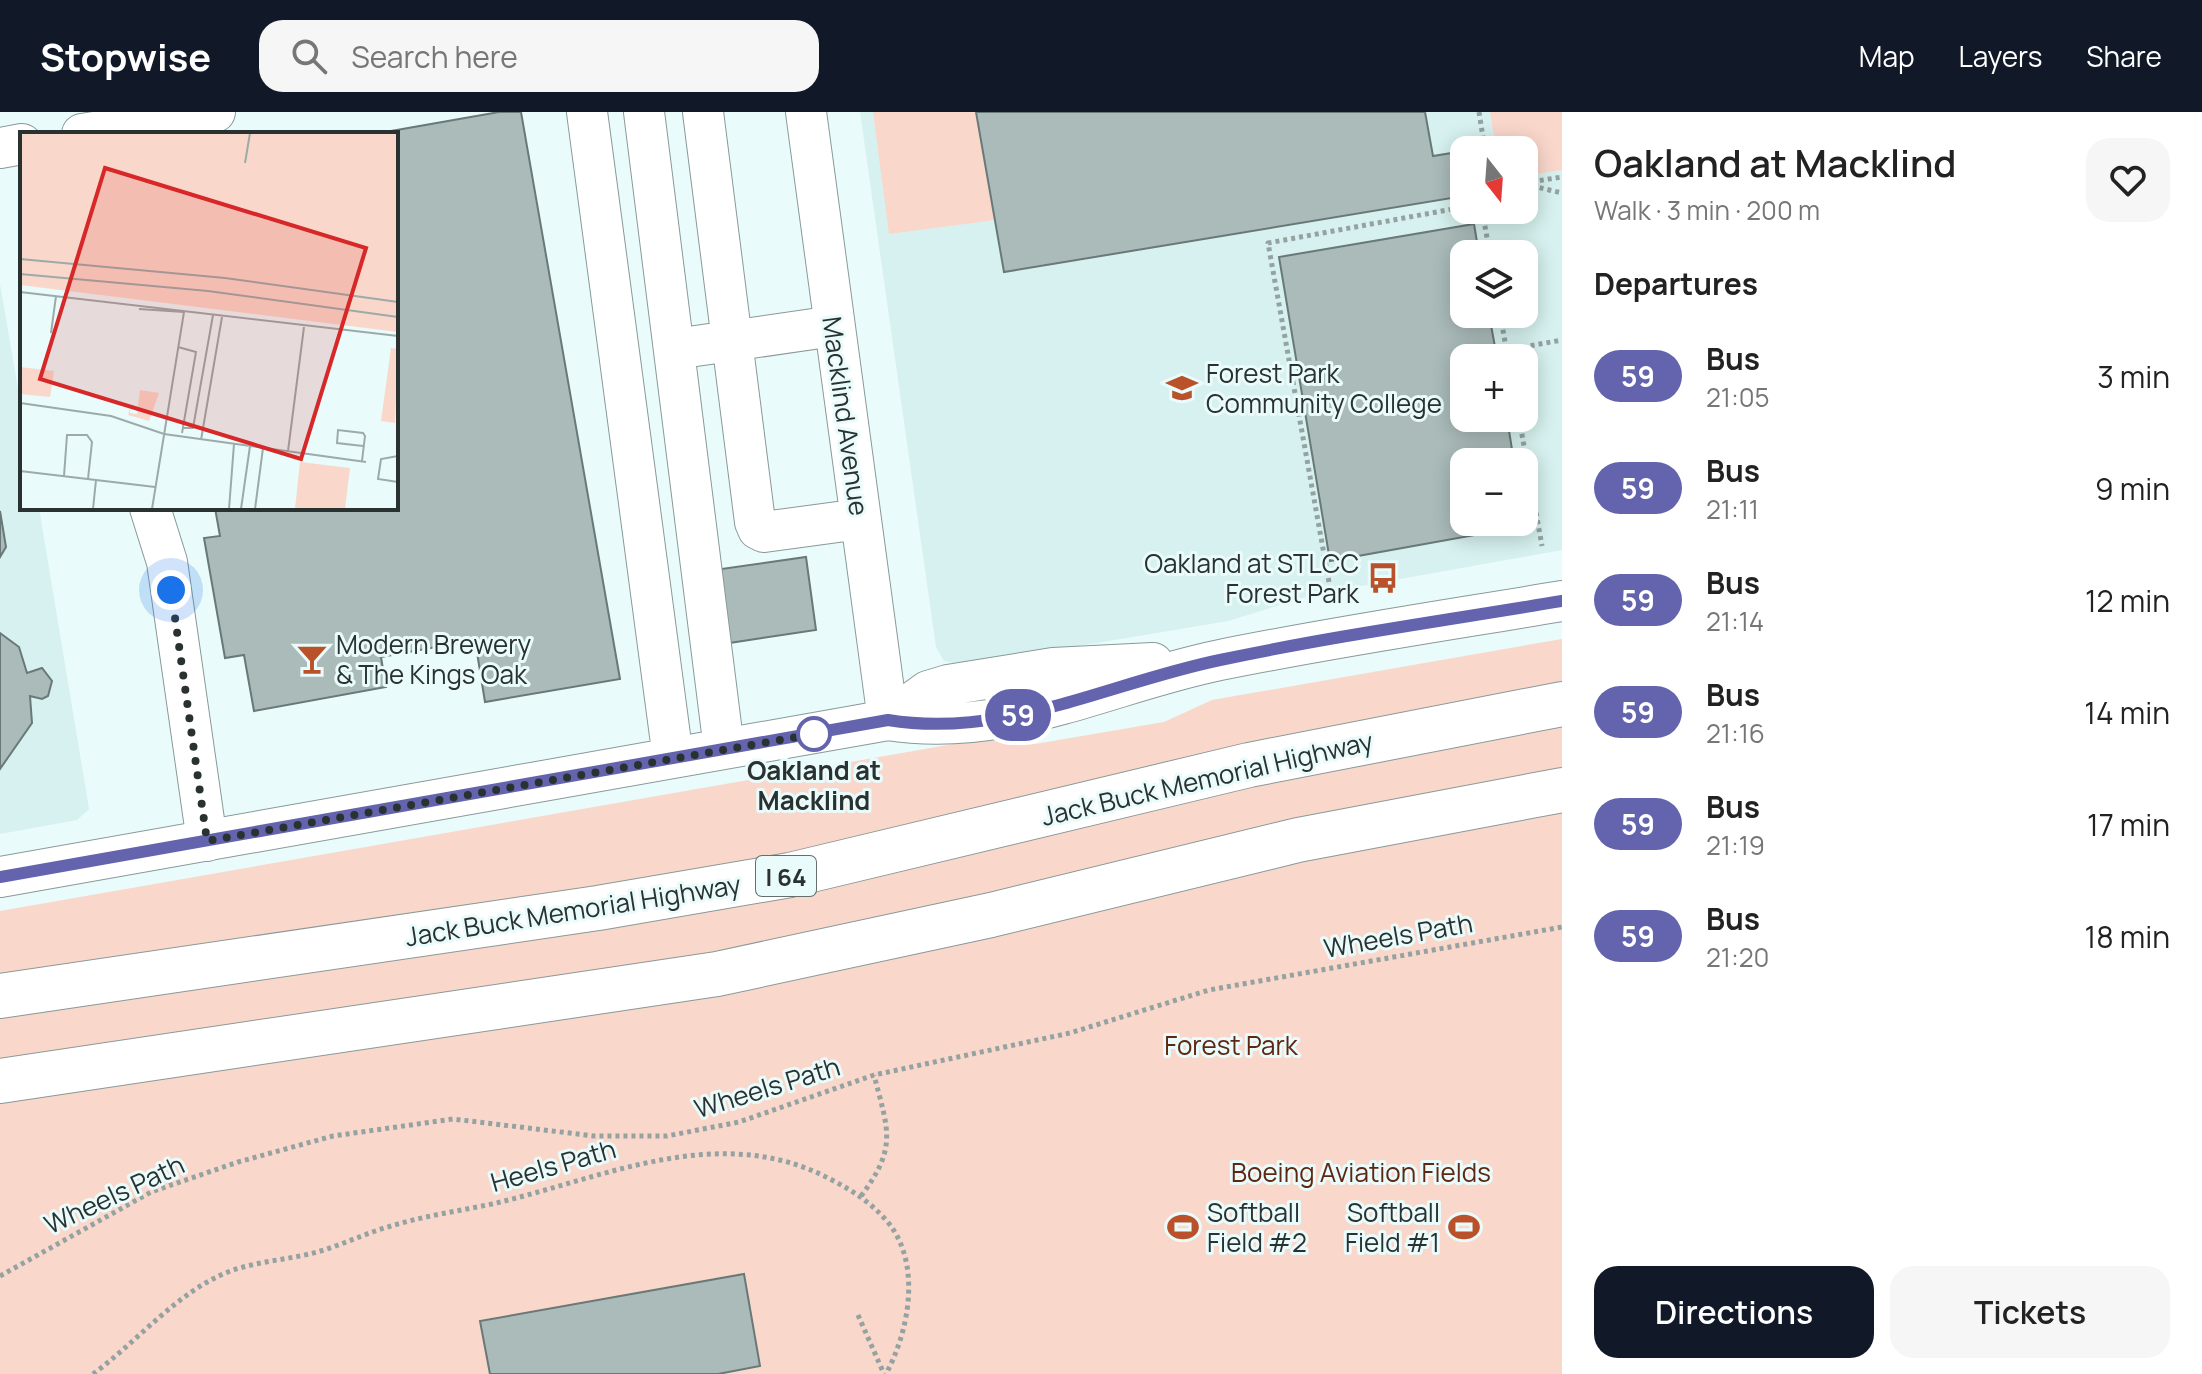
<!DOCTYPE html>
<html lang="en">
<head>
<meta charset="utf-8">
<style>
	body { margin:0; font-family:Manrope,sans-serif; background:#f6f6f6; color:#222; height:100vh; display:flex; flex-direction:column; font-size:30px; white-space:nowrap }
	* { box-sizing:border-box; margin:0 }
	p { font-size:26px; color:#767676 }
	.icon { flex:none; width:44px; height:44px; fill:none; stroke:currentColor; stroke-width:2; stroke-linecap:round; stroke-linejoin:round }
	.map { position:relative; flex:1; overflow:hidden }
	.panel { display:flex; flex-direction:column; background:#fff; width:640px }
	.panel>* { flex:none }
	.badge { padding:0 16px; border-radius:26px; font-size:28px; line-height:52px }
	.needle { width:52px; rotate:163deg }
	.tools { position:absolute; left:1450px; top:24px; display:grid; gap:16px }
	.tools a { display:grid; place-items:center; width:88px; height:88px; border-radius:16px; background:#fff; box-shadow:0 4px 20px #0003; font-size:40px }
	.you { position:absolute; width:40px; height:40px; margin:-20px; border:6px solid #fff; border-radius:50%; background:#1a73e8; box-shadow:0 0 0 12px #1a73e833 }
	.map>.badge { position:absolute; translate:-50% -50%; box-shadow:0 0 0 4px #fff }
	h2 { padding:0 32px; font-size:30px; line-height:72px }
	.round { display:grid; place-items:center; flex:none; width:84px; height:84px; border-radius:24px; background:#f6f6f6 }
	.overview { display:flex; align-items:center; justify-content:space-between; height:136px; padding:0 32px }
	h1 { font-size:38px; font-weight:600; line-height:60px }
	.cta { display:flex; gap:16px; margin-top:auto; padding:16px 32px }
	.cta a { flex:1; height:92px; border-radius:24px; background:#111827; color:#fff; font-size:32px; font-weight:600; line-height:92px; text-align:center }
	.cta a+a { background:#f6f6f6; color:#222 }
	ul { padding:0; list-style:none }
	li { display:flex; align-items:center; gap:24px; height:112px; padding:0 32px }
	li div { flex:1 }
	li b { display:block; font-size:30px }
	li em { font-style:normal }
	li .badge { min-width:88px; font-weight:700; text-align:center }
	header { display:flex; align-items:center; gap:48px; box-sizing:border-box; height:112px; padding:0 40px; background:#111827; color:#fff }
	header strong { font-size:38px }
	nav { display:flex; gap:44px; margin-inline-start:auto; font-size:28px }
	.search { width:560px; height:72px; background:#f6f6f6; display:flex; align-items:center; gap:20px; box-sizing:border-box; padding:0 28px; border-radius:24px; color:#767676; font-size:30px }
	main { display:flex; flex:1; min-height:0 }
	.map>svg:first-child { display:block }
	.built { fill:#d6f1ef; fill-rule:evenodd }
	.green { fill:#fad7cb }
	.building { fill:#aabbba; stroke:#697978; stroke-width:2 }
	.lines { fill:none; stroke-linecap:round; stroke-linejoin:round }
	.minor-casing { stroke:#899998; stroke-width:42 }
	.highway-casing { stroke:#899998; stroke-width:46 }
	.path { stroke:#95a2a2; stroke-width:5; stroke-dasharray:4 4; stroke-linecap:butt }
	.minor { stroke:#fff; stroke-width:40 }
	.highway { stroke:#fff; stroke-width:44 }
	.line-casing { stroke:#fff; stroke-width:18 }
	.line { stroke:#6364ad; stroke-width:12 }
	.walk { stroke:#2a3131; stroke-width:8; stroke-dasharray:0 14.4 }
	.stop-dot { fill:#fff; stroke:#6364ad; stroke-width:4 }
	.labels { text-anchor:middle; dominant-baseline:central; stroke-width:6; stroke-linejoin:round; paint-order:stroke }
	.shield { fill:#e9fbfa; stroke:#636e6d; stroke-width:2 }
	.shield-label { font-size:24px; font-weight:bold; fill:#2a3131 }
	.poi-label { font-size:26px; fill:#2a3131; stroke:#e9fbfa; text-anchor:start }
	.street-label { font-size:26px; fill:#2a3131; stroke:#e9fbfa }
	.stop-label { font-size:26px; font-weight:bold; fill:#2a3131; stroke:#e9fbfa }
	.park-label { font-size:26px; fill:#5f2711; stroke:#e9fbfa }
	.inset-road { fill:none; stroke:#9daaaa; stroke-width:2 }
	.view { fill:#d62828; fill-opacity:0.15; stroke:#d62828; stroke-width:4 }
	.inset-edge { fill:none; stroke:#2a3131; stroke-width:4 }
</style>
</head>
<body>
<header>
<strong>Stopwise</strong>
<div class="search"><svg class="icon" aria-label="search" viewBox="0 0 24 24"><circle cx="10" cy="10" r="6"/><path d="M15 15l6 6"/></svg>Search here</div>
<nav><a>Map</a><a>Layers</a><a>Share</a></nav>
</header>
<main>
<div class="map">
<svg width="1562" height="1262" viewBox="0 0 1562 1262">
	<rect width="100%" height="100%" fill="#e9fbfa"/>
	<path class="built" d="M860,0H1562V438L1316,482L1228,509L966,553L944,549L936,535ZM1464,38H1524V98H1464ZM1464,142H1524V202H1464ZM1464,246H1524V306H1464ZM1464,350H1524V410H1464Z
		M0,172L22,300V396H39L89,697L77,708L0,722Z"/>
	<path class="green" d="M873,0H976L995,108L889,122Z
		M1490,0H1562V58L1524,64V38H1496Z
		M1562,527V1262H0V799L976,628L1035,632L1164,610L1212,588Z"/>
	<path class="building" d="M499,0H521L620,567L485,590L475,528L381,545L386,575L254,599L244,543L225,546L204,426L220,424L215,396H396V22H374Z
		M976,0H1425L1433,44L1464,39V84L1004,160Z
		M1474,112L1479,142H1464V202H1489L1497,246H1464V306H1507L1514,350H1464V410H1524V407L1525,414L1330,449L1279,145Z
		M0,399L6,435L0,445Z
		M806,445L816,518L716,533L707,459Z
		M0,521L19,535L27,561L42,556L52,569L48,584L42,587L30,584L32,611L0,657Z
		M744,1162L760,1254L718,1262H490L480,1209Z"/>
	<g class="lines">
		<defs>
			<path id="minor" d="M587,0L673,646
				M644,0L724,637
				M703,0L755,410L758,417L764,420L860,407
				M806,0L888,608
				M82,22L215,0
				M0,36L22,32
				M675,237L834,214
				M150,396L167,450L207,729
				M888,608L928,579L948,573L1053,556L1153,551
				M0,765L888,608C1006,627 1108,571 1220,548C1333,525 1448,508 1562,489"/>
			<path id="highway" d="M0,884L598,796L790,763L1249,653L1562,592
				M0,969L717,862L991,803L1298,728L1562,678"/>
		</defs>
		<use href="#minor" class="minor-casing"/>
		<use href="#highway" class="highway-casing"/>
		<path class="path" d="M1479,0L1485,38
			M1524,71L1562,65
			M1524,72L1562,81
			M1482,98L1490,142
			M1500,202L1508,246
			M1507,238L1562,228
			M1519,306L1542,434
			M1329,470L1268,131L1464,95
			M861,1084C898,1035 888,1018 874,963
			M0,1164L151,1080L238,1050L333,1024L453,1007L594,1024H667L739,1010L874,963L1070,921L1209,878L1562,815
			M858,1203L884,1262
			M93,1262C137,1230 177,1180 228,1160C256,1149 288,1148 317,1140C342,1133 366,1121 391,1114C424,1104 458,1099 492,1092C605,1066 720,1008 832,1068C853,1079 870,1090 886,1108C922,1149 910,1217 886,1262"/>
		<use href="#minor" class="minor"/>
		<use href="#highway" class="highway"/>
	</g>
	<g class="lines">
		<defs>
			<path id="line" d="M0,765L888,608C1006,627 1108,571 1220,548C1333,524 1448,508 1562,489"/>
		</defs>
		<use href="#line" class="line-casing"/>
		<use href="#line" class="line"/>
		<path class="walk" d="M171,478L207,729L814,622"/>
	</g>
	<defs>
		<symbol id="university-bare" viewBox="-9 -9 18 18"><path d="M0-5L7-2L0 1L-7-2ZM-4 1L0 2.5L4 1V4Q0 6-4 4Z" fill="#b9522a" stroke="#e9fbfa" stroke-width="2.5" paint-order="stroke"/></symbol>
		<symbol id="bus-bare" viewBox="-9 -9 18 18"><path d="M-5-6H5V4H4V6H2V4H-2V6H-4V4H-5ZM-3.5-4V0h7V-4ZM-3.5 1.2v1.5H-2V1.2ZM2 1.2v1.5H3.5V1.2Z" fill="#b9522a" stroke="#e9fbfa" stroke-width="2.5" paint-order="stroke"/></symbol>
		<symbol id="bar-bare" viewBox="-9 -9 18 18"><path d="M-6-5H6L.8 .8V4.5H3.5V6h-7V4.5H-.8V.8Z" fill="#b9522a" stroke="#e9fbfa" stroke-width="2.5" paint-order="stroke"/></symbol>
		<symbol id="stadium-bare" viewBox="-9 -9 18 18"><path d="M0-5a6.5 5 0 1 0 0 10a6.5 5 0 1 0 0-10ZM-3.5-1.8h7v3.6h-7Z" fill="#b9522a" stroke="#e9fbfa" stroke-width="2.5" paint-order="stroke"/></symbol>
	</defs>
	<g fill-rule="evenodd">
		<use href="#university-bare" x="1160" y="254" width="44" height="44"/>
		<use href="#bus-bare" x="1361" y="444" width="44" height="44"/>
		<use href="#bar-bare" x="290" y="525" width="44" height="44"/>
		<use href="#stadium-bare" x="1161" y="1093" width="44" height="44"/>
		<use href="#stadium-bare" x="1442" y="1093" width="44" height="44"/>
	</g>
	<circle class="stop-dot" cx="814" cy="622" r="16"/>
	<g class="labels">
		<rect class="shield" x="756" y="744" width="60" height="40" rx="6"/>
		<g class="shield-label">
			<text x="786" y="764">I 64</text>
		</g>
		<g class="poi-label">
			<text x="1206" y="261">Forest Park<tspan x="1206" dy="30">Community College</tspan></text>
			<text x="1359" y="451" text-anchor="end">Oakland at STLCC<tspan x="1359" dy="30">Forest Park</tspan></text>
			<text x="336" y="532">Modern Brewery<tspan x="336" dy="30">&amp; The Kings Oak</tspan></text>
			<text x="1207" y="1100">Softball<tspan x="1207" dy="30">Field #2</tspan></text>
			<text x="1440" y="1100" text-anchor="end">Softball<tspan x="1440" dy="30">Field #1</tspan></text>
		</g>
		<g class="street-label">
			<text transform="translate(846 304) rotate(82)">Macklind Avenue</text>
			<text transform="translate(1207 666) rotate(-13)">Jack Buck Memorial Highway</text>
			<text transform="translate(573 798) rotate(-9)">Jack Buck Memorial Highway</text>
			<text transform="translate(1398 823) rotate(-10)">Wheels Path</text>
			<text transform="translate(767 975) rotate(-17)">Wheels Path</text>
			<text transform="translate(553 1053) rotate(-16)">Heels Path</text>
			<text transform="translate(114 1082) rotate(-25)">Wheels Path</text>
		</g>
		<g class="stop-label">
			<text x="814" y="658">Oakland at<tspan x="814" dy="30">Macklind</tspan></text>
		</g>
		<g class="park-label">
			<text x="1231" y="933">Forest Park</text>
			<text x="1361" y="1060">Boeing Aviation Fields</text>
		</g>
	</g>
	<g transform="translate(20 20)">
		<rect width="378" height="378" fill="#e9fbfa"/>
		<path d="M0,1H378V200L0,153ZM371,216L378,217L375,291L361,289ZM0,235L34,239L30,265L0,262ZM120,258L139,261L129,289L108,283L110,276V281L117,282ZM280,330L330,336L325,377H275Z" fill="#fad7cb"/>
		<path class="inset-road" d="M225,31L230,1M0,127L205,146L378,170M0,142L188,159L378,185M0,160L378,204M119,177L164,180M31,201L36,164M158,215L176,220L162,301M0,271L91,284L144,302L346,330M163,296H173L193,183M181,308L202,185M268,319L284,195M378,324L361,327L358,347L378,350M342,329L345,304L343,301L318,298L317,311L343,314M0,339L135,355M44,344L47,303H67L72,310L68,347M73,377L76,348M132,377L164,180M209,377L214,312M221,377L230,314M235,377L243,316"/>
		<path class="view" d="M85,36L346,116L281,327L20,247Z"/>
		<rect width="378" height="378" class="inset-edge"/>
	</g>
</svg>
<div class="tools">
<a><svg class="needle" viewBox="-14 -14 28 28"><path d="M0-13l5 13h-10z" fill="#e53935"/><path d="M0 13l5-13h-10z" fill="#767676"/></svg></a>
<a><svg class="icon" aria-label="layers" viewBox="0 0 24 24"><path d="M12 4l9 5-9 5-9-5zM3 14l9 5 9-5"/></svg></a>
<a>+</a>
<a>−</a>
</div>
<div class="you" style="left:171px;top:478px"></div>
<b class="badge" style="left:1018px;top:603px;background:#6364ad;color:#fff">59</b>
</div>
<section class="panel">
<div class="overview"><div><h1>Oakland at Macklind</h1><p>Walk · 3 min · 200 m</p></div><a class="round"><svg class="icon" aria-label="heart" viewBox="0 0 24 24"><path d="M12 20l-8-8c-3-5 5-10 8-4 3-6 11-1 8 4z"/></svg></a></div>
<h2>Departures</h2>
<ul>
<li><span class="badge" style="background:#6364ad;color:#fff">59</span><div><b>Bus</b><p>21:05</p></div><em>3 min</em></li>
<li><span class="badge" style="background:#6364ad;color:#fff">59</span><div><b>Bus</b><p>21:11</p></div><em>9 min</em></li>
<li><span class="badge" style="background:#6364ad;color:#fff">59</span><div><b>Bus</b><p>21:14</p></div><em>12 min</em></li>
<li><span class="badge" style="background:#6364ad;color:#fff">59</span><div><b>Bus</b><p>21:16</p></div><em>14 min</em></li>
<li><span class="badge" style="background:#6364ad;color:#fff">59</span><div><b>Bus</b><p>21:19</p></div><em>17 min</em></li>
<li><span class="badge" style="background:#6364ad;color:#fff">59</span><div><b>Bus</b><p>21:20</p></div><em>18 min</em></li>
</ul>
<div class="cta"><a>Directions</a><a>Tickets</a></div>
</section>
</main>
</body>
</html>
